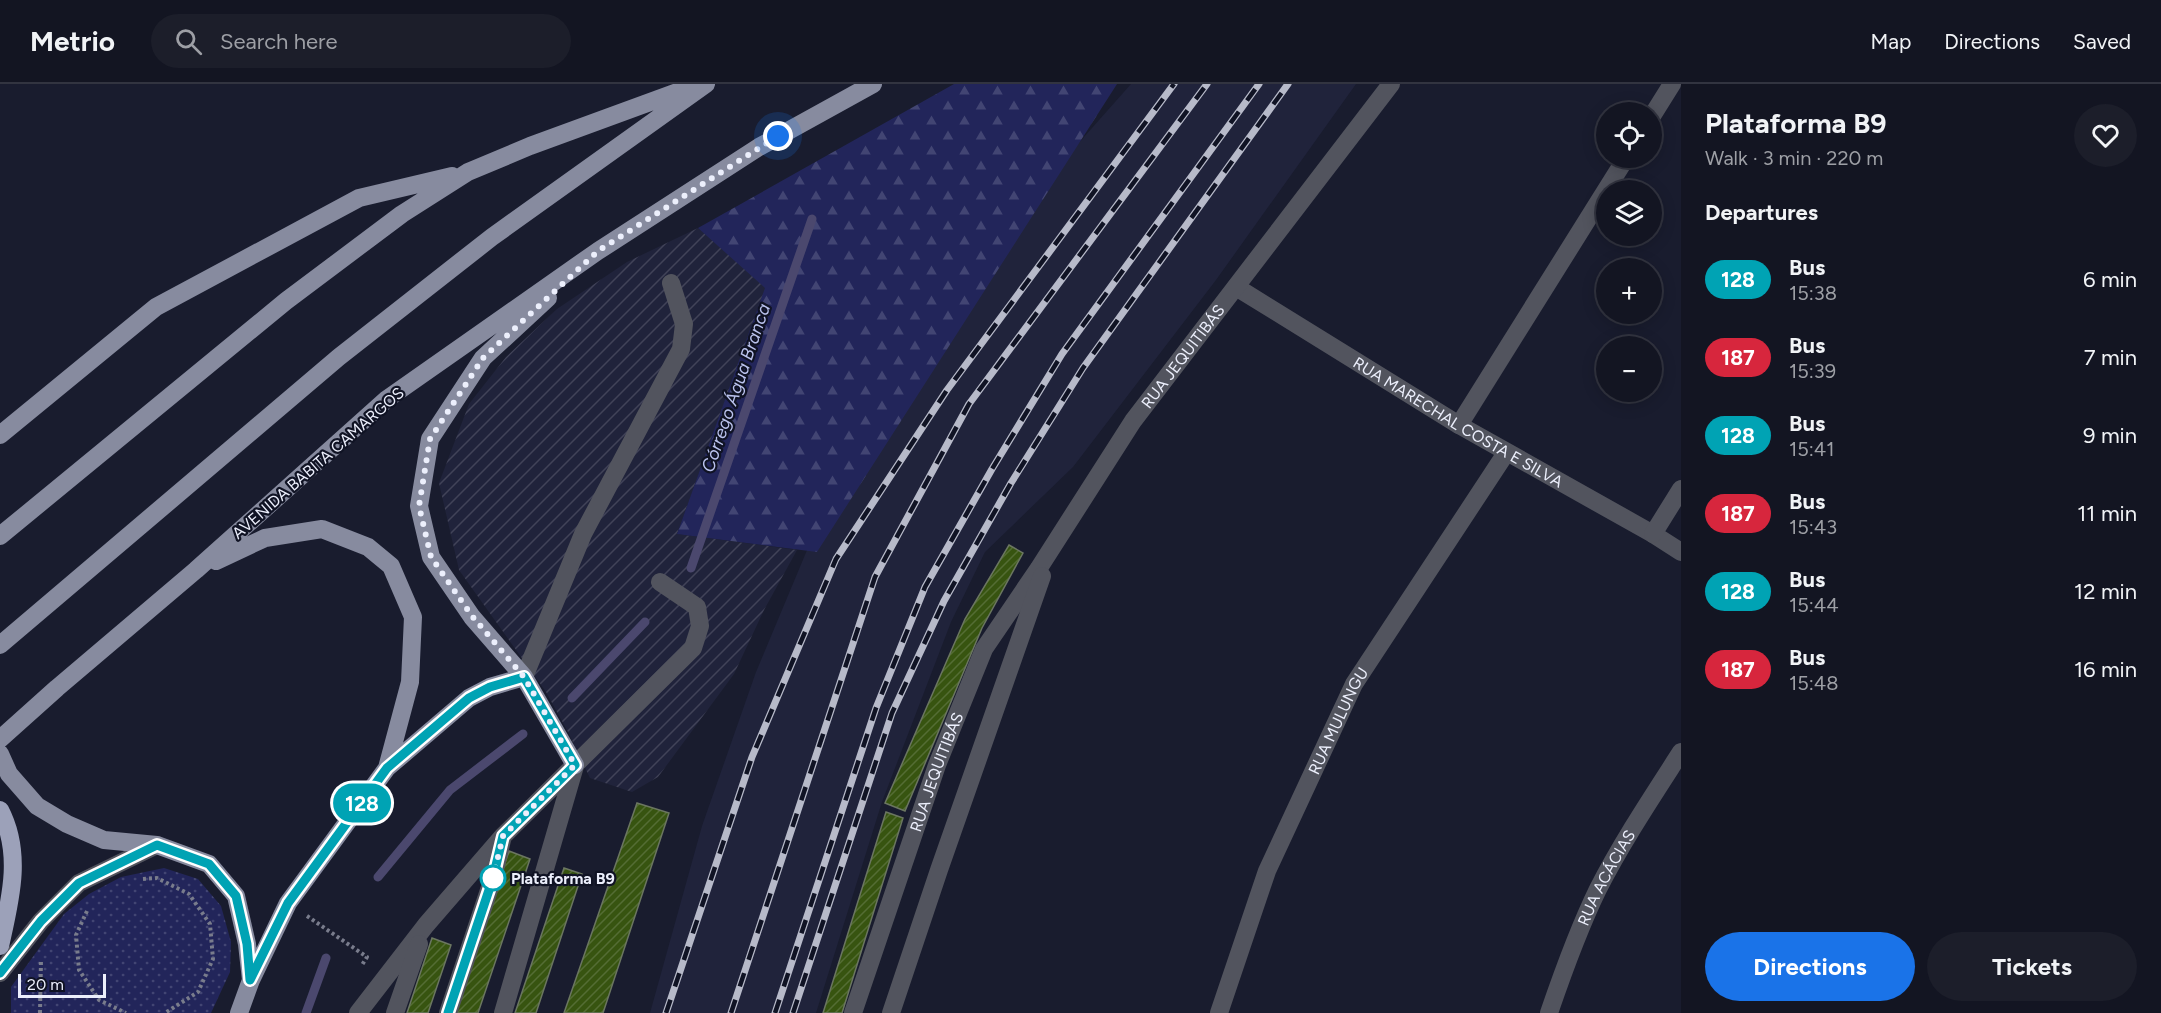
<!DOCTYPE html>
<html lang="en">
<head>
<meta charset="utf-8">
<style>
	body { margin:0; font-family:Figtree,sans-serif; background:#1c1e2a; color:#f1f3f6; height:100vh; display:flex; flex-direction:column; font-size:22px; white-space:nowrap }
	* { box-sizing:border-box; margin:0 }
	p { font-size:20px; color:#9d9fa5 }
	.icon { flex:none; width:33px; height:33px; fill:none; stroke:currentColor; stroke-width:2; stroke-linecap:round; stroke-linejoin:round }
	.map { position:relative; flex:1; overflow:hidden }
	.drawer { display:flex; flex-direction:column; background:#131522; width:480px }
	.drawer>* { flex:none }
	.badge { padding:0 12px; border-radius:20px; font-size:21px; line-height:39px }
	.tools { position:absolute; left:1596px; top:18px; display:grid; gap:12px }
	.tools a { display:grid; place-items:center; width:66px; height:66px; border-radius:50%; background:#131522; box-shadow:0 3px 15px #0003,0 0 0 2px #323440; font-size:30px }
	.scale { position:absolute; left:18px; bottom:15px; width:88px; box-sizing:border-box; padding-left:6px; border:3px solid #eceffc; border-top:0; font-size:16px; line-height:21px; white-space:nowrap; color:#eceffc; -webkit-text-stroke:4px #101324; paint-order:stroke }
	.you { position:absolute; width:30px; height:30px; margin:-15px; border:4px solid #fff; border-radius:50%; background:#1a73e8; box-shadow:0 0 0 9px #1a73e833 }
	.map>.badge { position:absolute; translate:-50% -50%; box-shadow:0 0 0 3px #fff }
	h2 { padding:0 24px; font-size:22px; line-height:54px }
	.round { display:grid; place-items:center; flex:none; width:63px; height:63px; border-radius:32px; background:#1c1e2a }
	.summary { display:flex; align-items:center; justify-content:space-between; height:102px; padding:0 24px }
	h1 { font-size:28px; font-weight:700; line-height:45px }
	.action { display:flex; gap:12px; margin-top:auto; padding:12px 24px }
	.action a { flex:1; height:69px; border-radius:36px; background:#1a73e8; color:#fff; font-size:24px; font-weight:700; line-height:69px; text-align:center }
	.action a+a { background:#1c1e2a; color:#f1f3f6 }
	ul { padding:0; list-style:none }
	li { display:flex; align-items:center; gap:18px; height:78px; padding:0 24px }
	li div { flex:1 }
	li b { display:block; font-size:22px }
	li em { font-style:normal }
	li .badge { min-width:66px; font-weight:700; text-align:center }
	header { display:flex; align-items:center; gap:36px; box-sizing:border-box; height:84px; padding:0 30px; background:#131522; border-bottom:2px solid #323440 }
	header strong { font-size:28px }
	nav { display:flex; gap:33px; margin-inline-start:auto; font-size:21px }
	.search { width:420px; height:54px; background:#1c1e2a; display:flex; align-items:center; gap:15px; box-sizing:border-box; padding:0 21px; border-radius:33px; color:#9d9fa5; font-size:22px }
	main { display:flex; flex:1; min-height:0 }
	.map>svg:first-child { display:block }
	.built { fill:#20233b }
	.industrial { fill:url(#industrial-furrows) }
	.green { fill:url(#green-dots) }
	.forest { fill:url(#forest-firs) }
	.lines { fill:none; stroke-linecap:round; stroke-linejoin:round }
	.stream { stroke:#4b486e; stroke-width:9 }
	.building { fill:url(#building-hatch); stroke:#6b7661; stroke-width:1.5 }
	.path { stroke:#797c8c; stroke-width:4; stroke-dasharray:3 3; stroke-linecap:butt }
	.minor { stroke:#52545e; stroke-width:18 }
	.major { stroke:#878b9f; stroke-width:18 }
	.highway { stroke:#9ca1b9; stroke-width:18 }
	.rail-casing { stroke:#b7bac9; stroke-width:7 }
	.rail { stroke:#101324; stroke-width:4.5; stroke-dasharray:14; stroke-linecap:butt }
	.line-casing { stroke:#fff; stroke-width:14 }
	.line { stroke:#00a3b4; stroke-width:9 }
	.walk { stroke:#eceffc; stroke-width:6; stroke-dasharray:0 10.8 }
	.stop-dot { fill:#fff; stroke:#00a3b4; stroke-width:3 }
	.labels { text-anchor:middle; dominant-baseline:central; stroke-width:4.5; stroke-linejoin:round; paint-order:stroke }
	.street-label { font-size:16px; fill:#eceffc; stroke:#101324 }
	.stop-label { font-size:16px; font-weight:bold; fill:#eceffc; stroke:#101324; text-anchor:start }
	.water-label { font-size:18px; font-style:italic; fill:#bac2ed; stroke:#101324 }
</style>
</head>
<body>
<header>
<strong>Metrio</strong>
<div class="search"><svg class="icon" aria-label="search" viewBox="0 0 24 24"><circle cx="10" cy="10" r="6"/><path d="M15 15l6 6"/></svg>Search here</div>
<nav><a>Map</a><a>Directions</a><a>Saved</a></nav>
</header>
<main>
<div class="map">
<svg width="1681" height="929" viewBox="0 0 1681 929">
	<defs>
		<pattern id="industrial-furrows" width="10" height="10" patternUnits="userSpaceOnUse" patternTransform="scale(1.5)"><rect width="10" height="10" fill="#20233b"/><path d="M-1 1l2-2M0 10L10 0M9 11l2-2" fill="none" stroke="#414358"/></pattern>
		<pattern id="green-dots" width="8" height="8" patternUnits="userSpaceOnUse" patternTransform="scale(1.5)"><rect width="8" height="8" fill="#22255a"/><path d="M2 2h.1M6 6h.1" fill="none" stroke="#424573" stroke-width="1.8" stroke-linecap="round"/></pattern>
		<pattern id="forest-firs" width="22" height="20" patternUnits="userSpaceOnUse" patternTransform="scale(1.5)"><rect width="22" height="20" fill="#22255a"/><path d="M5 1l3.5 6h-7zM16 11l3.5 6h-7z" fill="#424573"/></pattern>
		<pattern id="building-hatch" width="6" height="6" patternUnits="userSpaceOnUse" patternTransform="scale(1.5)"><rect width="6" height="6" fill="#375410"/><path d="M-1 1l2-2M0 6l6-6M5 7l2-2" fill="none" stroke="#546d34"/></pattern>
	</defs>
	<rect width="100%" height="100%" fill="#191c2e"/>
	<path class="built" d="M1131,0H1356L1216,196L1073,383L985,468L951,538L882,718L816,929H650L702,742L756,588L833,404L1014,132Z"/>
	<path class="industrial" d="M698,144L766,203L677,450L797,466L764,526L734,590L658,693L632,708L590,694L568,648L546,608L459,486L439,399L469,320L506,273L557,225L627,178Z"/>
	<path class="green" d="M164,784L198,795L221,822L231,858L230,888L211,929H11V903L64,830L89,810L121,793Z"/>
	<path class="forest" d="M954,0H1117L817,468L677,450L765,204L698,144Z"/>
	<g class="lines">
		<path class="stream" d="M691,484L812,135
			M572,614L645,538
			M378,793L450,706L523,650
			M306,929L326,874"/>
	</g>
	<path class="building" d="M1009,461L1023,469L982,544L905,727L885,719L965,535Z
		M637,719L669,729L603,929H564Z
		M886,728L903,734L842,929H823Z
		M509,767L530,775L478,929H455Z
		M564,784L582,790L536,929H515Z
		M432,854L451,861L428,929H407Z"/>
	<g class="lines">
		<path class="path" d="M143,795L157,794L189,810L210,840L213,875L198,908L165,929
			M87,827L76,851L79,886L99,916L126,929
			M307,832L367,873L362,881
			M40,929L41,876"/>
		<g class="minor">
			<path d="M1652,32L1672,0"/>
			<path id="s1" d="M1236,203L1459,341L1653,450L1681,468"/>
			<path d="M1459,341L1626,74"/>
			<path d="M1653,450L1681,405"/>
			<path d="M524,593L583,450L681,265L684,240L671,199"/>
			<path d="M0,889L41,837L79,799L157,761"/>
			<path d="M358,929L426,841L503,752L693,564L700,542L697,523L660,498"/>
			<path d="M395,929L419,860"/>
			<path d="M448,929L493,794L502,756"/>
			<path d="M503,929L575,682"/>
			<path id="s2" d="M853,929L937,681L984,565L1039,484L1133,337L1391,0"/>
			<path d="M891,929L939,786L1042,492"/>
			<path id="s3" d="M1219,929L1267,787L1354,600L1506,369"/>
			<path id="s4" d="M1549,929C1563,888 1579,844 1598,805C1622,758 1652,713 1681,668"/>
		</g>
		<path class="major" d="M548,214L483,274L430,355L419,422L431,473L472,533L524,593L575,681
			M0,351L156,223L359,114L452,92
			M0,452L286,217L402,130L468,88L530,62L691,3
			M216,477L265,454L322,445L368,463L391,482L413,533L410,598L387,684
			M0,561L339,273L492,153L706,0
			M0,655L57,604L196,486L387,315L598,167L759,63L873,0
			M0,670L9,690L37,722L67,740L104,756L157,761L209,780L236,812L247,860L251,896
			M239,929L251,896L288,819L387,684L469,614L490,603L524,593"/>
		<path class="highway" d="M0,726C23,770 10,817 0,862"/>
		<defs>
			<path id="rail" d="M666,929L752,673L836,475L947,306L1174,0
				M731,929L875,493L969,320L1207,0
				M775,929L876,624L925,503L992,385L1062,270L1259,0
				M793,929L892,629L944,517L1011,399L1083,284L1288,0"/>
		</defs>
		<use href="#rail" class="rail-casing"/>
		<use href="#rail" class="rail"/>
	</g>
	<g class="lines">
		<defs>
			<path id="line" d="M0,889L41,837L79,799L157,761L209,780L236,812L247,860L250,896L288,819L387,684L469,614L490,603L524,593L575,681L503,752L493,794L448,929"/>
		</defs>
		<use href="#line" class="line-casing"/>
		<use href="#line" class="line"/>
		<path class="walk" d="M493,794L503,752L575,681L524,593L472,532L431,473L419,422L430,355L483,274L598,167L778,52"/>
	</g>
	<circle class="stop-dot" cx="493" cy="794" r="12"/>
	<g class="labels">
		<g class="street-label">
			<text stroke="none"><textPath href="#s2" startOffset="741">RUA JEQUITIBÁS</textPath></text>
			<text stroke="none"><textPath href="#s1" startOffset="260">RUA MARECHAL COSTA E SILVA</textPath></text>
			<text transform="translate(318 379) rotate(-41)">AVENIDA BABITA CAMARGOS</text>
			<text stroke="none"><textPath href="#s3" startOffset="316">RUA MULUNGU</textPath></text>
			<text stroke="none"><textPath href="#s2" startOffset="255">RUA JEQUITIBÁS</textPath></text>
			<text stroke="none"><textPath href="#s4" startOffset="147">RUA ACÁCIAS</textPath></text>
		</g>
		<g class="stop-label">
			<text x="511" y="794">Plataforma B9</text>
		</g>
		<g class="water-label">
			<text transform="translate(736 304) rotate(-71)">Córrego Água Branca</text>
		</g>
	</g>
</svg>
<div class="tools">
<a><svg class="icon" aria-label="locate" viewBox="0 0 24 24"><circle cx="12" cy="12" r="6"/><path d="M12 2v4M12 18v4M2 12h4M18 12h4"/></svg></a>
<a><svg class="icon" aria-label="layers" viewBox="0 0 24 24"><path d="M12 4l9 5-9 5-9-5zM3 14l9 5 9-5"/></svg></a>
<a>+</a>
<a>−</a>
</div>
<div class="scale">20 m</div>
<div class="you" style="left:778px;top:52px"></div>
<b class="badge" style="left:362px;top:719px;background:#00a3b4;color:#fff">128</b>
</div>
<section class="drawer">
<div class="summary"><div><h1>Plataforma B9</h1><p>Walk · 3 min · 220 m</p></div><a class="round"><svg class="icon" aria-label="heart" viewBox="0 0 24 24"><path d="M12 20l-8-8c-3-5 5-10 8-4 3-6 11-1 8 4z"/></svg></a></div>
<h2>Departures</h2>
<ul>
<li><span class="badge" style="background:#00a3b4;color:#fff">128</span><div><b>Bus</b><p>15:38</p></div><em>6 min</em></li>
<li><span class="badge" style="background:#d7263d;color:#fff">187</span><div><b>Bus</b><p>15:39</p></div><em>7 min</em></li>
<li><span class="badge" style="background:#00a3b4;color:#fff">128</span><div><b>Bus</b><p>15:41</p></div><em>9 min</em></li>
<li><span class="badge" style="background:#d7263d;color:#fff">187</span><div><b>Bus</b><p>15:43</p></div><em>11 min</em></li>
<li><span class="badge" style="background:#00a3b4;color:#fff">128</span><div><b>Bus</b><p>15:44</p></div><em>12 min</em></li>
<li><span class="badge" style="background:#d7263d;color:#fff">187</span><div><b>Bus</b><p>15:48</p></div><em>16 min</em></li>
</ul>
<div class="action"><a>Directions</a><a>Tickets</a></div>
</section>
</main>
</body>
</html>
